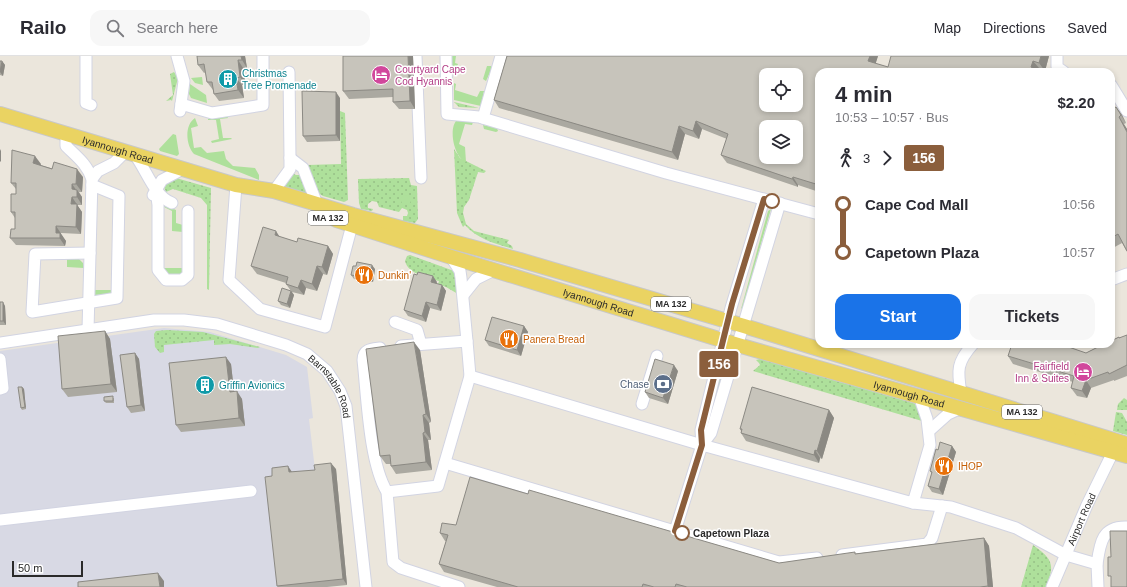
<!DOCTYPE html>
<html lang="en">
<head>
<meta charset="utf-8">
<style>
	body { margin:0; font-family:Arial,sans-serif; background:#f7f7f7; color:#2b2b33; height:100vh; display:flex; flex-direction:column; font-size:15px; white-space:nowrap }
	* { box-sizing:border-box; margin:0 }
	p { font-size:13px; color:#7c7c81 }
	.icon { flex:none; width:22px; height:22px; fill:none; stroke:currentColor; stroke-width:2; stroke-linecap:round; stroke-linejoin:round }
	.map { position:relative; flex:1; overflow:hidden }
	.sheet { position:absolute; left:815px; top:12px; width:300px; height:280px; display:flex; flex-direction:column; background:#fff; border-radius:12px; box-shadow:0 2px 6px #0003 }
	.sheet>* { flex:none }
	.badge { padding:0 8px; border-radius:3px; font-size:14px; line-height:26px }
	.tools { position:absolute; left:759px; top:12px; display:grid; gap:8px }
	.tools a { display:grid; place-items:center; width:44px; height:44px; border-radius:8px; background:#fff; box-shadow:0 2px 6px #0003; font-size:20px }
	.scale { position:absolute; left:12px; bottom:10px; width:71px; box-sizing:border-box; padding-left:4px; border:2px solid #2a2a2a; border-top:0; font-size:11px; line-height:14px; white-space:nowrap; color:#2a2a2a; -webkit-text-stroke:3px #fff; paint-order:stroke }
	.map>.badge { position:absolute; translate:-50% -50%; box-shadow:0 0 0 2px #fff }
	.legs { display:flex; align-items:center; gap:6px; height:44px; padding:0 20px; font-size:13px }
	.legs p { margin-inline-start:auto }
	.summary { display:flex; align-items:center; justify-content:space-between; height:68px; padding:0 20px }
	h1 { font-size:22px; font-weight:800; line-height:30px }
	.action { display:flex; gap:8px; margin-top:auto; padding:8px 20px }
	.action a { flex:1; height:46px; border-radius:12px; background:#1a73e8; color:#fff; font-size:16px; font-weight:800; line-height:46px; text-align:center }
	.action a+a { background:#f7f7f7; color:#2b2b33 }
	ul { padding:0 20px; list-style:none }
	li { display:flex; align-items:center; gap:14px; height:48px; font-size:15px }
	li i { display:grid; place-items:center; width:6px; height:100%; margin:0 5px; background:currentColor }
	li i::after { content:''; width:10px; height:10px; margin:-5px; border:3px solid; border-radius:50%; background:#fff }
	li p { margin-inline-start:auto }
	li:first-child i { background:linear-gradient(#0000 50%,currentColor 0) }
	li:last-child i { background:linear-gradient(currentColor 50%,#0000 0) }
	header { display:flex; align-items:center; gap:24px; box-sizing:border-box; height:56px; padding:0 20px; background:#fff; border-bottom:1px solid #e1e1e2 }
	header strong { font-size:19px }
	nav { display:flex; gap:22px; margin-inline-start:auto; font-size:14px }
	.search { width:280px; height:36px; background:#f7f7f7; display:flex; align-items:center; gap:10px; box-sizing:border-box; padding:0 14px; border-radius:12px; color:#7c7c81; font-size:15px }
	.map>svg:first-child { display:block }
	.airport { fill:#d8d9e4 }
	.grass { fill:url(#grass-dots) }
	.garden { fill:#aee09b }
	.lines { fill:none; stroke-linecap:round; stroke-linejoin:round }
	.minor-casing { stroke:#d2d4e2; stroke-width:13 }
	.major-casing { stroke:#c8c8c8; stroke-width:16 }
	.minor { stroke:#fff; stroke-width:11 }
	.major { stroke:#ead362; stroke-width:14 }
	.wall { fill:#aba9a1 }
	.shaded-wall { fill:#8b8983 }
	.building { fill:#c7c4bb; stroke:#8b8983; fill-rule:evenodd }
	.line-1-casing { stroke:#fff; stroke-width:9 }
	.line-1 { stroke:#8b5e3c; stroke-width:6 }
	.stop-1-dot { fill:#fff; stroke:#8b5e3c; stroke-width:2 }
	.labels { text-anchor:middle; dominant-baseline:central; stroke-width:3; stroke-linejoin:round; paint-order:stroke }
	.shield { fill:#fff; stroke:#6a6a6a; stroke-width:1 }
	.shield-label { font-size:9px; font-weight:bold; fill:#2a2a2a }
	.hotel-label { font-size:10px; fill:#b23c85; stroke:#fff; text-anchor:start }
	.culture-label { font-size:10px; fill:#0d838f; stroke:#fff; text-anchor:start }
	.street-label { font-size:10px; fill:#2a2a2a; stroke:#fff }
	.food-label { font-size:10px; fill:#c56008; stroke:#fff; text-anchor:start }
	.service-label { font-size:10px; fill:#4e5e75; stroke:#fff; text-anchor:end }
	.stop-label { font-size:10px; font-weight:bold; fill:#2a2a2a; stroke:#fff; text-anchor:start }
</style>
</head>
<body>
<header>
<strong>Railo</strong>
<div class="search"><svg class="icon" aria-label="search" viewBox="0 0 24 24"><circle cx="10" cy="10" r="6"/><path d="M15 15l6 6"/></svg>Search here</div>
<nav><a>Map</a><a>Directions</a><a>Saved</a></nav>
</header>
<div class="map">
<svg width="1127" height="531" viewBox="0 0 1127 531">
	<defs>
		<pattern id="grass-dots" width="8" height="8" patternUnits="userSpaceOnUse"><rect width="8" height="8" fill="#aee09b"/><path d="M2 2h.1M6 6h.1" fill="none" stroke="#96c086" stroke-width="1.8" stroke-linecap="round"/></pattern>
	</defs>
	<rect width="100%" height="100%" fill="#ebe6dc"/>
	<path class="airport" d="M164,272L210,276L286,299L307,311L313,362L309,363L315,414L280,531H0V295Z"/>
	<path class="grass" d="M174,16L178,22L172,45L171,44L166,45L173,39L170,18Z
		M454,46L479,52L459,51Z
		M340,55L345,57L348,144L344,146L323,140L318,137L307,109L341,108Z
		M454,93L460,102L486,115L484,117L478,116L469,144L464,151L463,157L466,168L474,175L509,184L507,187L512,190L513,193C496,188 477,183 465,169L463,171L462,169L457,157Z
		M292,117L296,119H301L310,139L282,131Z
		M176,122L211,132L209,234L207,233V149L201,142L173,133L166,136L163,129Z
		M409,122L411,129L417,130L418,163L415,167L403,165V160H407L408,157L407,154L402,152L399,156L379,151L377,146L372,145L368,148V152L373,153L372,155L361,153L359,147L358,123Z
		M410,199L454,215L458,238L446,231L438,228L439,225C428,222 408,218 405,205L407,200Z
		M167,274L203,276L260,291L258,292L230,288L214,289V284L164,289V296L160,297L155,291L154,278L156,275Z
		M760,303L913,347L918,350L922,365L753,315L760,309L759,307L756,304Z
		M1124,342L1127,344V354H1117L1118,348Z
		M1116,356L1122,357L1127,366V379L1113,375Z
		M1033,489C1053,503 1055,509 1046,531H1021Z"/>
	<path class="garden" d="M452,0H456L455,7L458,8L455,15L452,13Z
		M487,10H491L492,12L486,25L483,23Z
		M202,21L203,29L195,27L191,22Z
		M454,27L456,28L455,34L477,41L480,35H484L481,50L454,44Z
		M190,28L206,39L207,47L191,42L189,38Z
		M227,60L228,62L220,63L223,82H231L232,83L212,87L211,85L219,83L216,64H208V63Z
		M195,62L198,70L191,72L194,92L201,91L207,97L224,95L226,103L233,110L255,112L259,119V124L194,98C186,90 184,69 195,62Z
		M457,64L473,66L472,69L465,68L459,88L465,91L466,106C454,102 448,72 457,64Z
		M483,69L497,72L498,75L496,76L484,73Z
		M173,78L176,79L179,98L177,100L160,95L159,93Z
		M401 144a5 5 0 1 1 10 0a5 5 0 1 1-10 0Z
		M162,148L176,154V167L183,169V176L172,175V155L162,150Z
		M771,153L743,251L741,253L768,155Z
		M77,201L83,207L84,212L67,211V202Z
		M161,212H186V218L169,222Z
		M111,234V238L94,239L95,234Z
		M726,302L728,303L708,372L704,371Z"/>
	<g class="lines">
		<defs>
			<g id="minor">
				<path d="M86,0V47L91,49"/>
				<path d="M177,0L184,25L181,48"/>
				<path d="M416,0L421,122"/>
				<path d="M446,0L447,58L479,61L666,117L819,158"/>
				<path d="M1057,0V11L1064,16"/>
				<path d="M289,16L290,102"/>
				<path d="M1111,29L1127,55"/>
				<path d="M180,55L181,48L212,57L263,49V0"/>
				<path d="M483,62L501,0"/>
				<path d="M66,78V90C77,101 87,108 92,123L88,274"/>
				<path d="M135,99C147,115 154,140 172,147"/>
				<path d="M92,123L98,115L114,107L125,96"/>
				<path d="M236,129L229,224L260,253L325,271L352,169"/>
				<path d="M156,134L158,149V214L166,224H182L188,219V155"/>
				<path d="M274,135L290,113V102L303,112L317,148"/>
				<path d="M153,139L162,124L183,113"/>
				<path d="M90,197L35,198L32,256L117,242L119,140L92,129"/>
				<path d="M451,201L460,215L461,222L467,285"/>
				<path d="M1111,224L1127,218"/>
				<path d="M464,238L476,223L494,214"/>
				<path d="M395,266L417,274L421,288"/>
				<path id="s1" d="M0,287L154,264H184L217,268L286,289L307,298L327,315L340,335L346,350L366,531"/>
				<path d="M380,292C372,293 363,293 363,304C367,340 369,406 387,436L393,506L401,512L459,531"/>
				<path d="M0,303L3,332L0,333"/>
				<path d="M470,320L702,389L913,447L930,389L927,363L919,340"/>
				<path d="M961,337C957,314 957,306 973,288"/>
				<path d="M642,348L657,300"/>
				<path d="M929,375L948,358L961,352"/>
				<path d="M702,389L711,377L780,147"/>
				<path d="M445,407L779,506L817,502"/>
				<path d="M387,436L438,430L470,320L467,285L401,290"/>
				<path d="M913,447L951,451L1016,472L1066,499L1097,508L1098,531"/>
				<path d="M0,464L251,435"/>
				<path d="M675,475L702,389L701,374L731,252L764,143"/>
				<path d="M842,499L927,488L932,482L942,450"/>
				<path d="M1097,508C1100,487 1102,470 1127,471"/>
				<path id="s2" d="M1052,531L1087,449L1113,396"/>
			</g>
			<g id="major">
				<path id="s3" d="M0,58L236,129L274,135L353,159L520,204L744,270L1127,388"/>
				<path id="s4" d="M336,164L451,201L738,289L1127,400"/>
			</g>
		</defs>
		<use href="#minor" class="minor-casing"/>
		<use href="#major" class="major-casing"/>
		<use href="#minor" class="minor"/>
		<use href="#major" class="major"/>
	</g>
	<path class="wall" d="M245,0L247,12H243L246,29H242L244,42L219,45L214,38L213,34L207,26L206,16L204,17L198,9Z
		M413,0L415,53H399L393,46V41L349,43L343,35Z
		M507,0H878L875,8L888,11L1049,0L1045,15L1039,12L819,16V136L798,129V131L727,107L721,99L727,83L702,73L699,83L685,78L678,104L499,52L494,44Z
		M0,5H2L5,9L3,20L0,19Z
		M340,42V85L307,86L303,80Z
		M1111,43L1115,52L1116,51L1122,59L1126,67L1124,68L1127,73V196L1122,187L1111,193Z
		M41,108L40,109L83,121L82,136H79L82,141V149H77L82,156L81,178L61,177V179L66,185L65,190L16,189L10,182L15,173V162L11,156L16,138V133L11,127Z
		M280,181L297,186L328,190L333,198L327,219L323,218L317,235L306,232L304,239L292,236L294,239L290,252L281,249L278,245L291,235L286,228V227L257,218L251,210Z
		M356,210L375,213L373,226L354,223L351,219Z
		M437,226L436,228L442,229L446,235L441,255L430,252L426,266L408,260L404,254Z
		M0,246L5,250L6,269H0Z
		M524,270L528,276L521,300L489,290L485,284Z
		M105,275L110,283L117,336L68,341L62,333Z
		M1127,279V320L1114,325V324L1091,332L1087,342L1077,340L1071,332L1073,326L1013,308L1008,300L1086,297L1119,281L1120,282Z
		M420,294L431,366L429,367L431,384H428L432,414L396,418L391,410V408H386L380,400Z
		M135,297L139,303L145,355L131,357L127,351Z
		M231,308L234,335L242,343L245,370L181,376L176,369Z
		M678,315L668,348L649,342L645,336Z
		M22,331L24,333L26,353L22,354L21,352Z
		M114,342V347H106L104,345Z
		M829,354L834,362L822,403L820,402L819,407L746,385L741,377V375L740,373Z
		M952,390L956,396L943,439L932,436L928,430L932,418L930,415L938,394Z
		M336,413L347,529L327,531H278L277,530L272,420L292,416Z
		M528,438L779,507L984,482L989,490L993,531H497L444,516L439,508L446,485H445L440,477Z"/>
	<path class="shaded-wall" d="M241,0H245L247,12L242,4Z
		M408,0H413L415,53L410,45Z
		M870,0H878L874,13L868,5Z
		M1041,0H1049L1045,15L1039,7Z
		M238,4L243,12L246,29L240,21Z
		M2,5L5,9L3,20L0,16Z
		M1033,5L1039,12L1038,16H1032L1031,11Z
		M236,22L242,29L244,42L238,34Z
		M336,36L340,42V85L336,79Z
		M1111,43L1119,60L1114,52L1111,46Z
		M1116,51L1122,59L1126,67Z
		M1119,61L1127,73V76Z
		M696,65L702,73L699,83L693,75Z
		M679,70L685,78L678,104L672,96Z
		M0,93L1,95V106L0,105Z
		M35,100L41,108L39,115L33,107Z
		M77,113L83,121L82,136L76,128Z
		M793,121L798,129V131L792,123Z
		M72,128L77,135V134L82,141V149L72,133Z
		M72,141L82,156L81,178L76,171L71,148Z
		M56,170L66,185L65,190L56,177Z
		M276,175L281,183L275,179Z
		M328,190L333,198L327,219L322,211Z
		M372,209L375,213L373,226L370,222Z
		M317,210L323,218L317,235L312,228Z
		M433,220L437,226L435,232L431,226Z
		M301,224L306,232L304,239L298,232Z
		M442,229L446,235L441,255L437,249Z
		M291,235L294,239L290,252L287,248Z
		M3,246L5,250L6,269L3,265Z
		M426,246L430,252L426,266L422,260Z
		M524,270L528,276L521,300L517,294Z
		M105,275L110,283L117,336L111,328Z
		M414,286L420,294L431,366L426,358Z
		M135,297L139,303L145,355L141,349Z
		M226,301L231,308L235,344L230,336Z
		M674,309L678,315L668,348L663,342Z
		M1086,324L1091,332L1087,342L1082,335Z
		M22,331L24,333L26,353L25,351Z
		M237,335L242,343L245,370L239,362Z
		M829,354L834,362L822,403L817,395Z
		M423,359L429,367L431,384L425,376Z
		M423,377L428,384L432,414L426,406Z
		M952,390L956,396L943,439L939,433Z
		M815,394L820,402L819,407L814,399Z
		M331,407L336,413L347,529L343,523Z
		M288,410L292,416H289Z
		M984,482L989,490L993,531H988V530Z
		M158,517L164,525V531H160Z"/>
	<path class="building" d="M197,0H241L242,4H238L240,21L236,22L238,34L214,38L212,26H207L204,8L198,9Z
		M343,0H408L410,45L393,46V33L343,35Z
		M507,0H870L868,5L888,11L891,0H1041L1039,7L1033,5L1031,11L1033,12L1032,16H819V129L793,121L792,123L721,99L728,78L696,65L693,75L679,70L672,96L494,44ZM766,19H796V49H766ZM766,71H796V101H766Z
		M0,5H2L0,16Z
		M302,35L336,36V79L303,80Z
		M1111,46L1114,52L1116,51L1121,59L1119,61L1127,76V195L1118,178L1111,182Z
		M12,94L35,100L33,107L52,113L54,106L77,113L76,128H72V133L77,134V141H72L71,148H77L76,171L56,170V177H60V182H10L11,173H15V156H11V138H16V127H11Z
		M263,171L276,175L275,179L297,186L298,182L328,190L322,211L317,210L312,228L301,224L298,232L286,228L288,221L251,210Z
		M357,206L372,209L370,222L351,219L353,210H356Z
		M418,216L433,220L431,226L442,229L437,249L426,246L422,260L404,254L414,218L417,219Z
		M282,232L291,235L287,248L278,245Z
		M0,246H3V265H0Z
		M492,261L524,270L517,294L485,284Z
		M105,275L111,328L62,333L58,280Z
		M1127,279V309L1109,318L1108,316L1086,324L1082,335L1071,332L1074,320L1008,300L1012,288H1060L1086,297L1104,288H1111V285L1119,281V282Z
		M414,286L426,358L423,359L425,376L423,377L426,406L391,410L390,399L380,400L366,293Z
		M135,297L141,349L127,351L120,299Z
		M226,301L230,336L237,335L239,362L176,369L169,307Z
		M655,303L674,309L663,342L645,336Z
		M18,331H22L25,351L21,352Z
		M752,331L829,354L817,395L815,394L814,399L741,377L742,373H740Z
		M113,340V345H104V341Z
		M940,386L952,390L939,433L928,430L932,416L930,415L936,393L938,394Z
		M331,407L343,523L277,530L265,421L272,420V412L288,410L289,416L315,414L314,409Z
		M470,421L528,438L529,434L779,507L855,496V498L984,482L988,530L980,531H687L676,528L675,531H654L643,528L642,531H518L439,508L448,479L440,477L442,467L456,469Z
		M1110,475H1127V531H1111V520H1108V501H1111Z
		M158,517L160,531H78V526Z"/>
	<g class="lines">
		<defs>
			<path id="line-1" d="M682,477L675,475L702,389L701,374L732,248L764,143L772,145"/>
		</defs>
		<use href="#line-1" class="line-1-casing"/>
		<use href="#line-1" class="line-1"/>
	</g>
	<defs>
		<symbol id="hotel-disc" viewBox="-11 -11 22 22"><circle r="9.5" fill="#d1479c" stroke="#fff"/><path d="M-6-4.5h1.5V1H6V5H4.5V3h-9V5H-6ZM-4 0a1.8 1.8 0 1 1 3.6 0ZM.5 0V-2.5h3Q6-2.5 6 0Z" fill="#fff"/></symbol>
		<symbol id="building-disc" viewBox="-11 -11 22 22"><circle r="9.5" fill="#0f9aa8" stroke="#fff"/><path d="M-4-6H4V6H1V3H-1V6H-4ZM-2.5-4.3h1.7v1.8h-1.7ZM.8-4.3h1.7v1.8H.8ZM-2.5-1h1.7V.8h-1.7ZM.8-1h1.7V.8H.8Z" fill="#fff"/></symbol>
		<symbol id="restaurant-disc" viewBox="-11 -11 22 22"><circle r="9.5" fill="#e8710a" stroke="#fff"/><path d="M-5-6h1v4h1v-4h1v4h1v-4h1v5L-1.5 .5V6h-2V.5L-5-1ZM5-6V6H3V1.5H1.5Q1.5-4 5-6Z" fill="#fff"/></symbol>
		<symbol id="bank-disc" viewBox="-11 -11 22 22"><circle r="9.5" fill="#5c6f8a" stroke="#fff"/><path d="M-6-4H6V4H-6ZM0-2.3a2.3 2.3 0 1 0 0 4.6a2.3 2.3 0 1 0 0-4.6Z" fill="#fff"/></symbol>
	</defs>
	<g fill-rule="evenodd">
		<use href="#hotel-disc" x="370" y="8" width="22" height="22"/>
		<use href="#building-disc" x="217" y="12" width="22" height="22"/>
		<use href="#restaurant-disc" x="353" y="208" width="22" height="22"/>
		<use href="#restaurant-disc" x="498" y="272" width="22" height="22"/>
		<use href="#hotel-disc" x="1072" y="305" width="22" height="22"/>
		<use href="#bank-disc" x="652" y="317" width="22" height="22"/>
		<use href="#building-disc" x="194" y="318" width="22" height="22"/>
		<use href="#restaurant-disc" x="933" y="399" width="22" height="22"/>
	</g>
	<g class="stop-1-dot">
		<circle cx="772" cy="145" r="7"/>
		<circle cx="682" cy="477" r="7"/>
	</g>
	<g class="labels">
		<g class="shield">
			<rect x="308" y="155" width="40" height="14" rx="3"/>
			<rect x="651" y="241" width="40" height="14" rx="3"/>
			<rect x="1002" y="349" width="40" height="14" rx="3"/>
		</g>
		<g class="shield-label">
			<text x="328" y="162">MA 132</text>
			<text x="671" y="248">MA 132</text>
			<text x="1022" y="356">MA 132</text>
		</g>
		<g class="hotel-label">
			<text x="395" y="13">Courtyard Cape<tspan x="395" dy="12">Cod Hyannis</tspan></text>
			<text x="1069" y="310" text-anchor="end">Fairfield<tspan x="1069" dy="12">Inn &amp; Suites</tspan></text>
		</g>
		<g class="culture-label">
			<text x="242" y="17">Christmas<tspan x="242" dy="12">Tree Promenade</tspan></text>
			<text x="219" y="329">Griffin Avionics</text>
		</g>
		<g class="street-label">
			<text stroke="none"><textPath href="#s3" startOffset="123">Iyannough Road</textPath></text>
			<text stroke="none"><textPath href="#s4" startOffset="275">Iyannough Road</textPath></text>
			<text stroke="none"><textPath href="#s1" startOffset="355">Barnstable Road</textPath></text>
			<text stroke="none"><textPath href="#s4" startOffset="599">Iyannough Road</textPath></text>
			<text stroke="none"><textPath href="#s2" startOffset="74">Airport Road</textPath></text>
		</g>
		<g class="food-label">
			<text x="378" y="219">Dunkin'</text>
			<text x="523" y="283">Panera Bread</text>
			<text x="958" y="410">IHOP</text>
		</g>
		<g class="service-label">
			<text x="649" y="328">Chase</text>
		</g>
		<g class="stop-label">
			<text x="693" y="477">Capetown Plaza</text>
		</g>
	</g>
</svg>
<div class="tools">
<a><svg class="icon" aria-label="locate" viewBox="0 0 24 24"><circle cx="12" cy="12" r="6"/><path d="M12 2v4M12 18v4M2 12h4M18 12h4"/></svg></a>
<a><svg class="icon" aria-label="layers" viewBox="0 0 24 24"><path d="M12 4l9 5-9 5-9-5zM3 14l9 5 9-5"/></svg></a>
</div>
<div class="scale">50 m</div>
<b class="badge" style="left:719px;top:308px;background:#8b5e3c;color:#fff">156</b>
<section class="sheet">
<div class="summary"><div><h1>4 min</h1><p>10:53 – 10:57 · Bus</p></div><b>$2.20</b></div>
<div class="legs"><svg class="icon" aria-label="walk" viewBox="0 0 24 24"><circle cx="13" cy="4" r="2"/><path d="M13 8l-2 6 4 7M11 14l-3 7M7 12l3-4h3l4 4"/></svg>3<svg class="icon" aria-label="forward" viewBox="0 0 24 24"><path d="M9 5l7 7-7 7"/></svg><b class="badge" style="background:#8b5e3c;color:#fff">156</b></div>
<ul>
<li><i style="color:#8b5e3c"></i><b>Cape Cod Mall</b><p>10:56</p></li>
<li><i style="color:#8b5e3c"></i><b>Capetown Plaza</b><p>10:57</p></li>
</ul>
<div class="action"><a>Start</a><a>Tickets</a></div>
</section>
</div>
</body>
</html>
